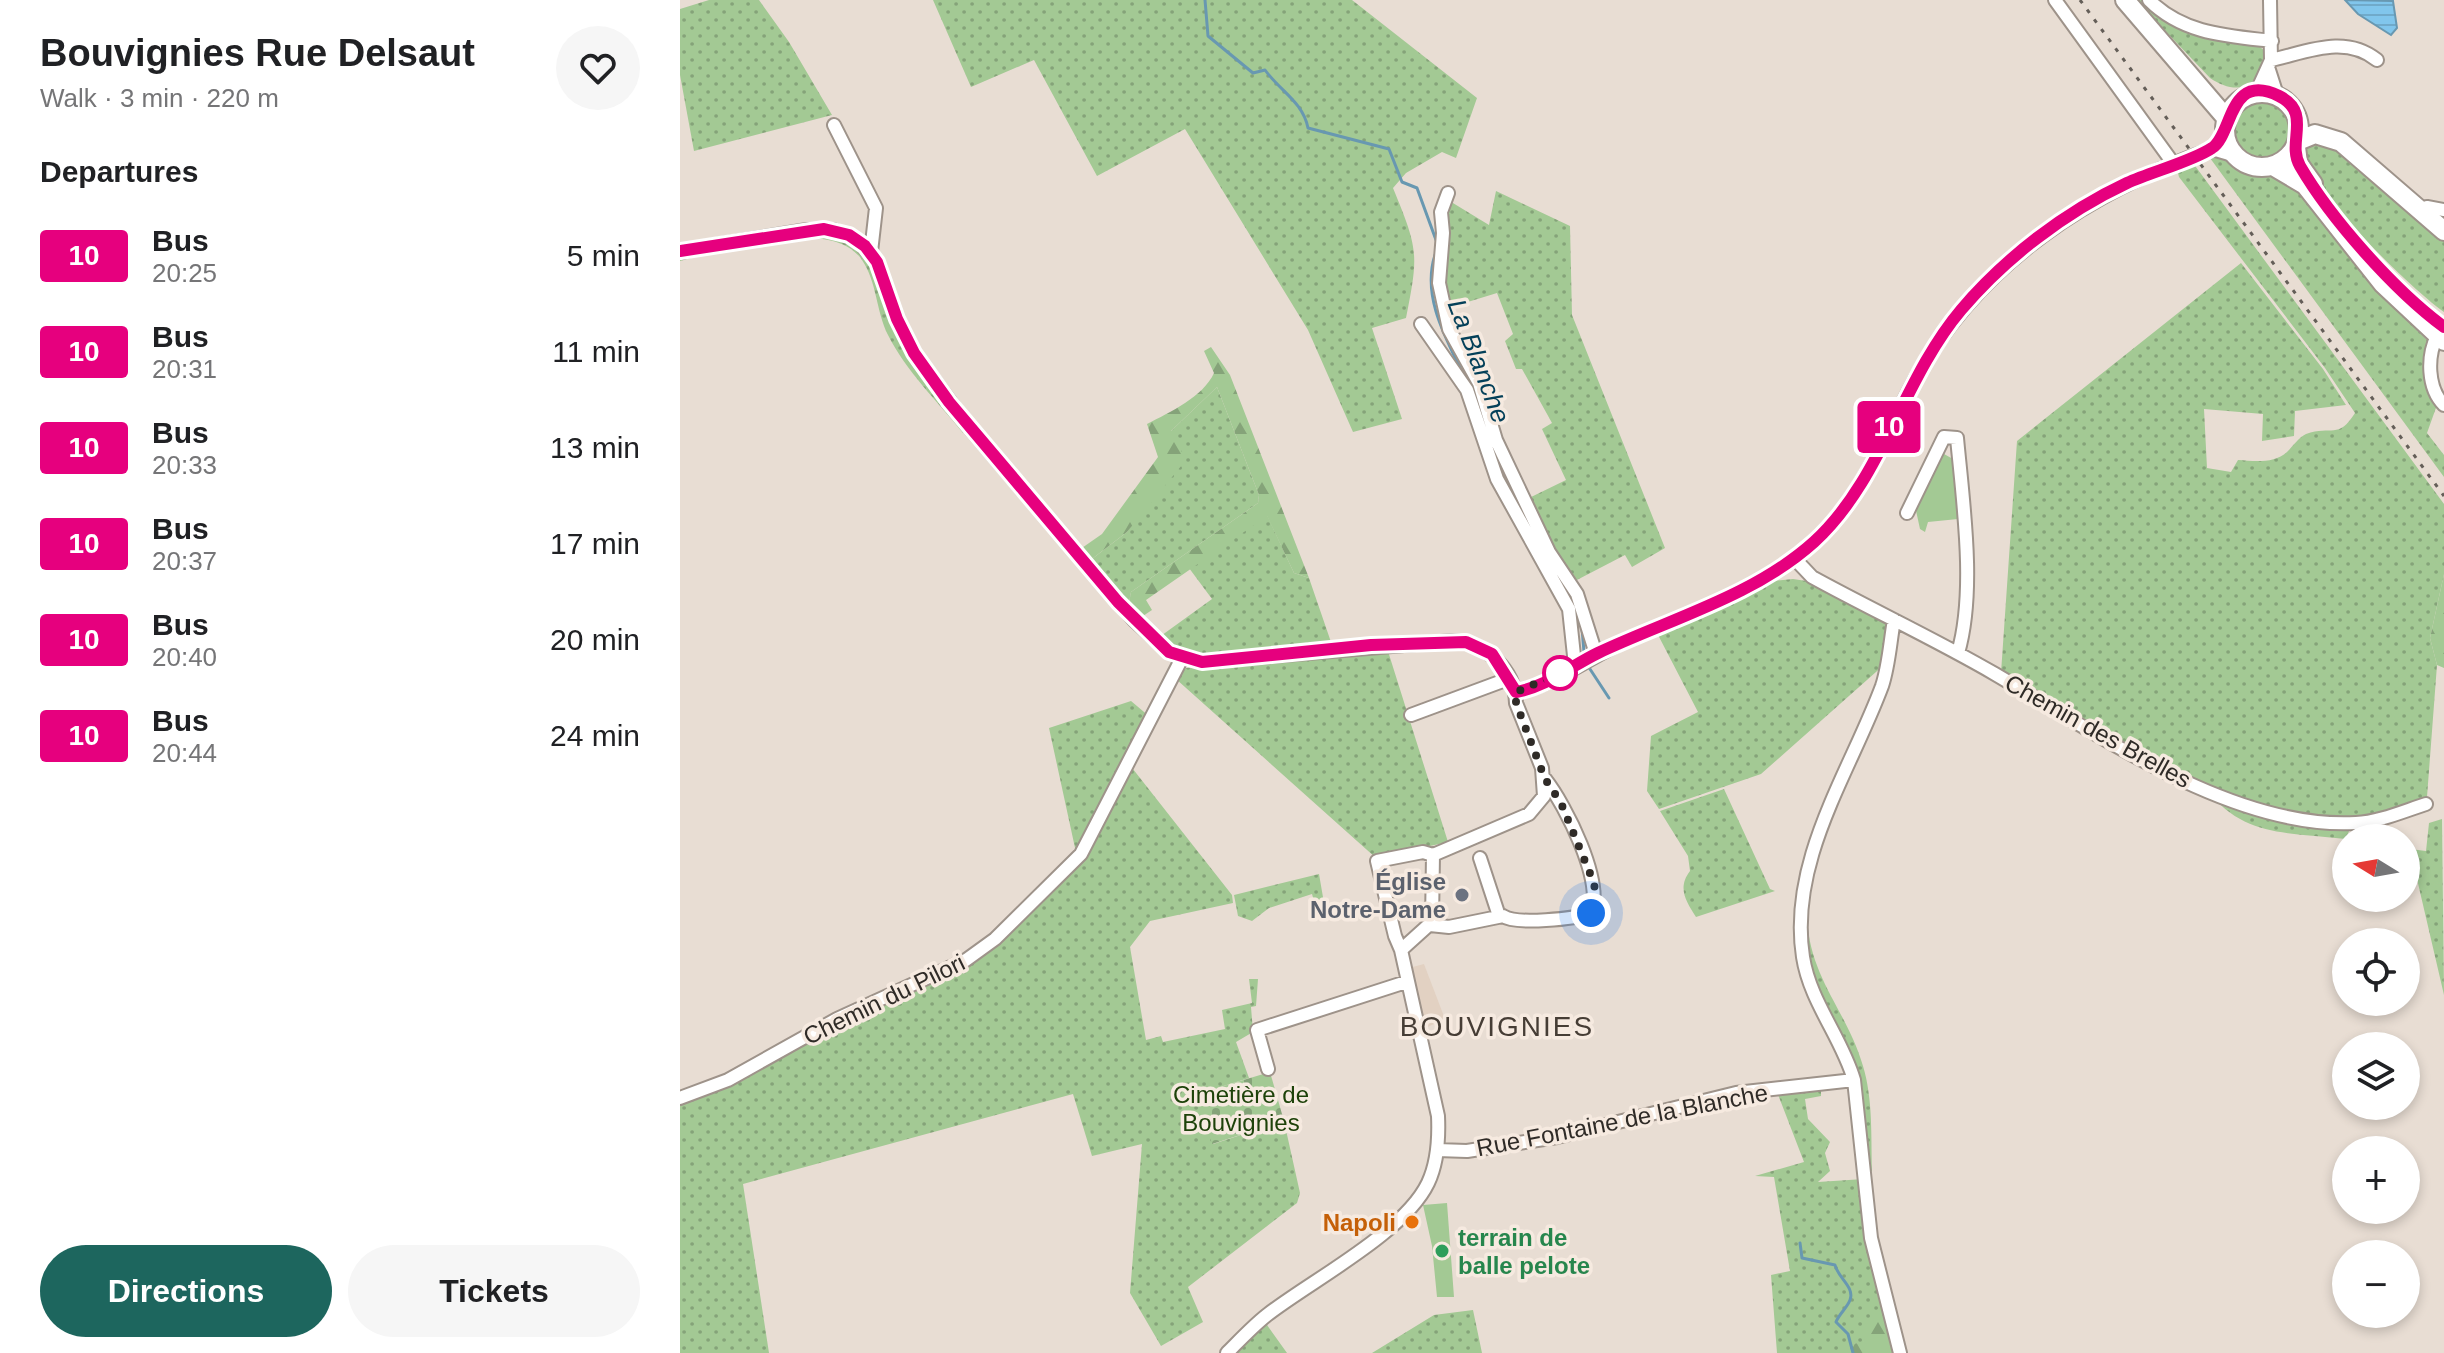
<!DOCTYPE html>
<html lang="en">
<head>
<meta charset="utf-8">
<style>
	body { margin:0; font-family:Arial,sans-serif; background:#f6f6f6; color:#202124; height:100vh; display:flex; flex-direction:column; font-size:30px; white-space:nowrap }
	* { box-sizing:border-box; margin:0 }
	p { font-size:26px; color:#757577 }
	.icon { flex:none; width:44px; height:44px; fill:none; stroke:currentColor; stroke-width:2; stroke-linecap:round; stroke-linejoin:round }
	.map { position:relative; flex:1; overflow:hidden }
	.side { display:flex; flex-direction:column; background:#fff; width:680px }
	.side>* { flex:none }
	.badge { padding:0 16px; border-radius:6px; font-size:28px; line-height:52px }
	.needle { width:52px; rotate:281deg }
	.fabs { position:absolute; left:1652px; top:824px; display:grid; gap:16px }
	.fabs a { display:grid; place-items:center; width:88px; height:88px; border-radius:50%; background:#fff; box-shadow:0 4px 12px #0003; font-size:40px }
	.you { position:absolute; width:40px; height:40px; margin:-20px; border:6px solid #fff; border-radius:50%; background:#1a73e8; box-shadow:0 0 0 12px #1a73e833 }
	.map>.badge { position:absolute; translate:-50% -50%; box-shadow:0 0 0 4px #fff }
	h2 { padding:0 40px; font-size:30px; line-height:72px }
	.round { display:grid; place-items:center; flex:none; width:84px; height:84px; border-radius:42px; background:#f6f6f6 }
	.head { display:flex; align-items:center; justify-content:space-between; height:136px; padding:0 40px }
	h1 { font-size:38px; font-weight:700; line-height:60px }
	.primary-button { display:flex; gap:16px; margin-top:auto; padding:16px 40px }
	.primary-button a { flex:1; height:92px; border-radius:48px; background:#1d665e; color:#fff; font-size:32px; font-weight:700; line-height:92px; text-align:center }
	.primary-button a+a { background:#f6f6f6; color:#202124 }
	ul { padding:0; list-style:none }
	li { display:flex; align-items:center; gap:24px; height:96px; padding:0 40px }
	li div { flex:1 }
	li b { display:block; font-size:30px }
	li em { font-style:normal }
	li .badge { min-width:88px; font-weight:700; text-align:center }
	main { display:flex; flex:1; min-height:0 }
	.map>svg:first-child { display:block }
	.built { fill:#e2d1c2 }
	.grass { fill:url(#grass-dots) }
	.forest { fill:url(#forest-firs) }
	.cemetery { fill:url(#cemetery-stones) }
	.green { fill:#a3c994 }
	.water { fill:url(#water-rules); stroke:#6898b1; stroke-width:2 }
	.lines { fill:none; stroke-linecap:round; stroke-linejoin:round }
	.stream { stroke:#6898b1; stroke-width:3 }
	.minor-casing { stroke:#9e938a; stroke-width:16 }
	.highway-casing { stroke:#9e938a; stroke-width:22 }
	.minor { stroke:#fff; stroke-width:12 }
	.highway { stroke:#fff; stroke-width:18 }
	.rail { stroke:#645e58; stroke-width:3; stroke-dasharray:4 8; stroke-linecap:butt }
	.line-casing { stroke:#fff; stroke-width:18 }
	.line { stroke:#e6007e; stroke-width:12 }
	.walk { stroke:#2f2b27; stroke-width:8; stroke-dasharray:0 14.4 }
	.stop-dot { fill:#fff; stroke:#e6007e; stroke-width:4 }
	.worship-dot { fill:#6b7280; stroke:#f6eae0; stroke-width:3 }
	.food-dot { fill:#e8710a; stroke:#f6eae0; stroke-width:3 }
	.leisure-dot { fill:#2e9e5b; stroke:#f6eae0; stroke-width:3 }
	.labels { text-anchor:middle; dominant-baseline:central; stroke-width:7; stroke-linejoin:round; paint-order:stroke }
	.street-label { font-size:24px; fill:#2f2b27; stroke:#f6eae0 }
	.worship-label { font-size:24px; font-weight:bold; fill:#5b616d; stroke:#f6eae0; text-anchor:end }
	.park-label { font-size:24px; fill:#1d4209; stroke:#f6eae0 }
	.food-label { font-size:24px; font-weight:bold; fill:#c56008; stroke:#f6eae0; text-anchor:end }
	.leisure-label { font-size:24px; font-weight:bold; fill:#27864d; stroke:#f6eae0; text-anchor:start }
	.water-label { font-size:26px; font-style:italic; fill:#044059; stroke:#f6eae0 }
	.quarter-label { font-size:28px; letter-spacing:2px; fill:#463d35; stroke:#f6eae0 }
</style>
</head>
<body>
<main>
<section class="side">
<div class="head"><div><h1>Bouvignies Rue Delsaut</h1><p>Walk · 3 min · 220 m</p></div><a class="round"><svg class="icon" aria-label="heart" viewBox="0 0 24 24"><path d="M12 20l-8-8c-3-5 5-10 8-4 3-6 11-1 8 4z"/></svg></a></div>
<h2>Departures</h2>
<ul>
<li><span class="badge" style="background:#e6007e;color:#fff">10</span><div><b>Bus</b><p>20:25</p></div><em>5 min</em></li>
<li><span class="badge" style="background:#e6007e;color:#fff">10</span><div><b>Bus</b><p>20:31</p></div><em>11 min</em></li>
<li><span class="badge" style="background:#e6007e;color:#fff">10</span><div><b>Bus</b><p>20:33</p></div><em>13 min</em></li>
<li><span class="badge" style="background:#e6007e;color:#fff">10</span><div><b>Bus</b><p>20:37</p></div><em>17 min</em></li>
<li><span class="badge" style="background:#e6007e;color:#fff">10</span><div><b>Bus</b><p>20:40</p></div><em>20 min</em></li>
<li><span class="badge" style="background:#e6007e;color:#fff">10</span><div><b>Bus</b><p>20:44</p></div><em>24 min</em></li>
</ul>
<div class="primary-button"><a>Directions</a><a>Tickets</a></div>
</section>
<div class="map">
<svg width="1764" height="1353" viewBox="0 0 1764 1353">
	<defs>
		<pattern id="grass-dots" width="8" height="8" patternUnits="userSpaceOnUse" patternTransform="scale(2)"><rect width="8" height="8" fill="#a3c994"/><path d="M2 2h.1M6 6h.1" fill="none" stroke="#85a379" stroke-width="1.8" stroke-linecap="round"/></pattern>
		<pattern id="forest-firs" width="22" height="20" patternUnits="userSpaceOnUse" patternTransform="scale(2)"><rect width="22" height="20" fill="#a3c994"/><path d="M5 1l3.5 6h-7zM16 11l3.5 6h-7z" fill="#85a379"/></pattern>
		<pattern id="cemetery-stones" width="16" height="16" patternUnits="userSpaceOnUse" patternTransform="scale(2)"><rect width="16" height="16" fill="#a3c994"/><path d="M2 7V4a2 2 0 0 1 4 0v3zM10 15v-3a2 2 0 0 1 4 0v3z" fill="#85a379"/></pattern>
		<pattern id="water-rules" width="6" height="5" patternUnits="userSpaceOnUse" patternTransform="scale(2)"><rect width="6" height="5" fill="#81c6ec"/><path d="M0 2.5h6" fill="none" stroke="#70aaca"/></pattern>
	</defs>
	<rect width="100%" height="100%" fill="#e8ddd3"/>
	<path class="built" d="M744,964L765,1019L743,1029L729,968Z"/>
	<path class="grass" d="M29,0H79L109,42L152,115L14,151L0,75V9Z
		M253,0H672L797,98L776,158L762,152L726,173L713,188C738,249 739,253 726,318L692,328L722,419L673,432L628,330L505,129L417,176L354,60L291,87Z
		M1456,0H1464C1511,49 1531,26 1580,47L1586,52L1584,67L1576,83C1558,91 1545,88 1530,78Z
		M1554 130a29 29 0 1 1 58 0a29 29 0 1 1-58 0Z
		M1631,142L1658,150L1764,240V312C1730,288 1629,190 1624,151Z
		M1530,158H1540L1567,173L1592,174L1625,194L1706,299L1749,342L1757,405L1747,433L1764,455V477Z
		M1513,163L1764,504V574L1750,638L1757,665L1747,797L1705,817L1672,823L1666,839C1610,832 1564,838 1527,790L1321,673L1337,441L1561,263L1643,369L1666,405L1615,411L1614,436L1582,441L1583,414L1524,409L1527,468L1551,472L1558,460C1574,461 1594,464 1607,452C1613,446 1619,437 1626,434C1652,425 1658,440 1675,413L1645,368L1499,177L1497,169Z
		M816,191L890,226L892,315L985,548L952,567L945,555L893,582L874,555L847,499L886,480L862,429L872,423L842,369H836L825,341L833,334L817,293L765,309L768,200L809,225Z
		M142,232L169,240L192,261L206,298L288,430L283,433C258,402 226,371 208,335C196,311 197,282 182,260C152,215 43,250 0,261V255Z
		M537,387L579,495L578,503L451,592L448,608L408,562L447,532L468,503L491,431Z
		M587,515L614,573L629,578L652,645L530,657L503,655L478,638L532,599L509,568Z
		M1113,579L1133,582L1207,623L1205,664L1081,774L979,809L967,791L971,736L1018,712L977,633L1092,581Z
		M707,648L768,842L696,858L496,679L506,668Z
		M451,701L470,717L397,857L369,728Z
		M449,764L552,895L553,903L470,921L450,947L466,1040L481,1036L483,1042L545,1029L542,1010L572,1003L569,979H578L576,1006L571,1007L573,1032L556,1042L569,1078L518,1094L533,1144L604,1121L620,1193L617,1203L508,1287L523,1322L481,1346L450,1293L462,1144L412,1156L393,1094L63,1184L89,1353H0V1098L286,960L396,861Z
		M1044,789L1090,889L1095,891L1016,917C1006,901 997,888 1010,871L1008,856L980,811Z
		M1762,819L1764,995L1730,849L1746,851L1749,823Z
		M639,874L644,903L634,901L632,894L589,908L572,921L558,916L554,895Z
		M1127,918C1130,979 1167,1011 1183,1066C1193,1099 1191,1136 1192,1171L1185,1176L1178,1082L1133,983L1124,943Z
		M1141,1086V1096L1125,1099L1128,1119L1150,1142L1145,1153L1150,1171L1138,1182L1184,1179L1211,1319L1187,1332L1183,1343L1174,1344L1173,1353H1097L1091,1275L1110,1271L1094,1177L1075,1176L1124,1162L1097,1092Z
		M793,1310L802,1353H692L754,1315Z
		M587,1325L607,1353H552L581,1326Z"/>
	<path class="forest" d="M531,347L550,375L629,578L614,573L587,516L466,600L472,610L460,618L448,608L451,592L578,503L579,495L537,387L491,431L506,460L447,532L408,562L399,550L422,534L478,457L467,424C490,412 523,397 534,373L524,351Z
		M1764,574V668L1757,665L1750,638Z
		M1206,1315L1220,1353H1173V1344L1183,1342L1186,1323L1191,1317Z"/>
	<path class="cemetery" d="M590,1072L604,1121L532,1144L517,1094Z"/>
	<path class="green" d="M1264,454L1273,459L1278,519L1248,522L1245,532L1240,529L1235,506Z
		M767,1203L774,1297H757L752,1246L743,1205Z"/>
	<path class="water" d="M1665,0L1713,1L1717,28L1711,35L1678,14Z"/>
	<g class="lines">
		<path class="stream" d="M525,0L528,36L573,73L585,70C600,91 623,102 628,128L709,149L722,182L737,188L756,240
			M755,255C741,298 768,342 786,380
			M830,490L844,511
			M877,574L892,598
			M902,628L904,652
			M908,666L929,698
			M1120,1243L1122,1258L1155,1265C1158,1278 1175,1287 1170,1300C1167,1308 1159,1314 1156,1322L1168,1334L1173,1353"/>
		<defs>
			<path id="minor" d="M1375,0L1493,163
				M1469,0C1503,34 1547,36 1592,41
				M1591,60C1627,52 1665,34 1697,60
				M1589,70L1597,95
				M1576,93L1591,60L1590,0
				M154,125L196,208L191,252
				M1532,149L1556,156
				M768,193L761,212L763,233L759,283L769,329L799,383L816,440L869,552L897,594L916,654
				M1747,207L1764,210
				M0,251L127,230H153L177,240L197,262L217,319L234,353L289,427L454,620L489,652L522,662L772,641C805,642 835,669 836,703L862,768L864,796L849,814L753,855
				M741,324L787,390L817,479L889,609L895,665
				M1757,336C1747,356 1747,388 1764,405
				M1227,513L1264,437L1277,438C1283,503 1296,591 1278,653
				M1114,558L1132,577C1192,610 1255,639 1315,674C1416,733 1554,830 1676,823C1699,822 1724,811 1746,804
				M1214,620C1210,642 1209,665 1202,686C1170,772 1108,861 1123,957C1130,1002 1162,1038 1174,1080L1191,1238L1220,1353
				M836,692C873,686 910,657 945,641C1012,612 1088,588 1140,536C1185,492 1207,429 1237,376C1301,262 1411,191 1532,149L1543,137L1545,127
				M731,715L828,679
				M800,858L819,916
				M750,925L769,927L823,916C836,925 895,919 911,913C924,881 886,806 865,779
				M721,950L715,936L697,861L743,852L753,855
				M588,1069L577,1030L726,982
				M0,1098L48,1080L157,1019L286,960L315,939L401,854L502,658
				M757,1150L787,1151L877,1137L1056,1093L1174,1080
				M547,1353C560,1340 573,1326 587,1315C632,1280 724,1233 748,1183C758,1162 759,1138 758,1116L721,950L752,922L753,855"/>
			<path id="highway" d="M1445,0L1547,119
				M1545 130a37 37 0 1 1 74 0a37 37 0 1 1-74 0Z
				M1618,141L1635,134L1661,142L1764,231
				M1616,147L1618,163L1633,184
				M1593,166L1625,185L1703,284L1764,341"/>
		</defs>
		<use href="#minor" class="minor-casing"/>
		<use href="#highway" class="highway-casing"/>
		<use href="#minor" class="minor"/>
		<use href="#highway" class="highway"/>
		<path class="rail" d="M1400,0L1764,496"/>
	</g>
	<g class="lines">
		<defs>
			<path id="line" d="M0,251L144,229L169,235L185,246L197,262L217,319L234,353L269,402L438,602L489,652L522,662L691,645L786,642L812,654L836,692C866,687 891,666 918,653C990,619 1074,596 1134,542C1202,480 1222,380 1281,310C1325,258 1385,212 1447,183C1471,172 1513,161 1532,148C1553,135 1548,71 1599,96C1633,113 1606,142 1620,166C1651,219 1714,290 1764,327"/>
		</defs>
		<use href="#line" class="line-casing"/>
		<use href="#line" class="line"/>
		<path class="walk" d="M880,673L836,692V703L865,779L881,803L914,883L916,898L911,913"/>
	</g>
	<circle class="stop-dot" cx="880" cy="673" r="16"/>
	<circle class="worship-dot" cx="782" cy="895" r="8"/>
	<circle class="food-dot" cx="732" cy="1222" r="8"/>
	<circle class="leisure-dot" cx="762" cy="1251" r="8"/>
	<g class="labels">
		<g class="street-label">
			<text transform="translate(1418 731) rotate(29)">Chemin des Brelles</text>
			<text transform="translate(204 999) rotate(-26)">Chemin du Pilori</text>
			<text transform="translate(942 1120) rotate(-11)">Rue Fontaine de la Blanche</text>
		</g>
		<g class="worship-label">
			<text x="766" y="881">Église<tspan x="766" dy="28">Notre-Dame</tspan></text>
		</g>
		<g class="park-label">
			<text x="561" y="1094">Cimetière de<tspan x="561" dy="28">Bouvignies</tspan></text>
		</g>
		<g class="food-label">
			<text x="716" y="1222">Napoli</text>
		</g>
		<g class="leisure-label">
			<text x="778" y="1237">terrain de<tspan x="778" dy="28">balle pelote</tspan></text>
		</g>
		<g class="water-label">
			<text transform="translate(799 361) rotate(69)">La Blanche</text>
		</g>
		<g class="quarter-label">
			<text x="817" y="1026">BOUVIGNIES</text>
		</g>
	</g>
</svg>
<div class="fabs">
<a><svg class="needle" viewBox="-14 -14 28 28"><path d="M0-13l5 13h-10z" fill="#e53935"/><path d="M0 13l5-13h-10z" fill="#757577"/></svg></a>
<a><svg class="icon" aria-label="locate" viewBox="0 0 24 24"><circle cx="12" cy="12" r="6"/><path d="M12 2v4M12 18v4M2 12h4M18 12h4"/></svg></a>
<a><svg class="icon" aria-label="layers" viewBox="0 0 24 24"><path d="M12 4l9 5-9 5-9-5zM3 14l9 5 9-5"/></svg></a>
<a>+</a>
<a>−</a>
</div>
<div class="you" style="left:911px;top:913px"></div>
<b class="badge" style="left:1209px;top:427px;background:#e6007e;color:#fff">10</b>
</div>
</main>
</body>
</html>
